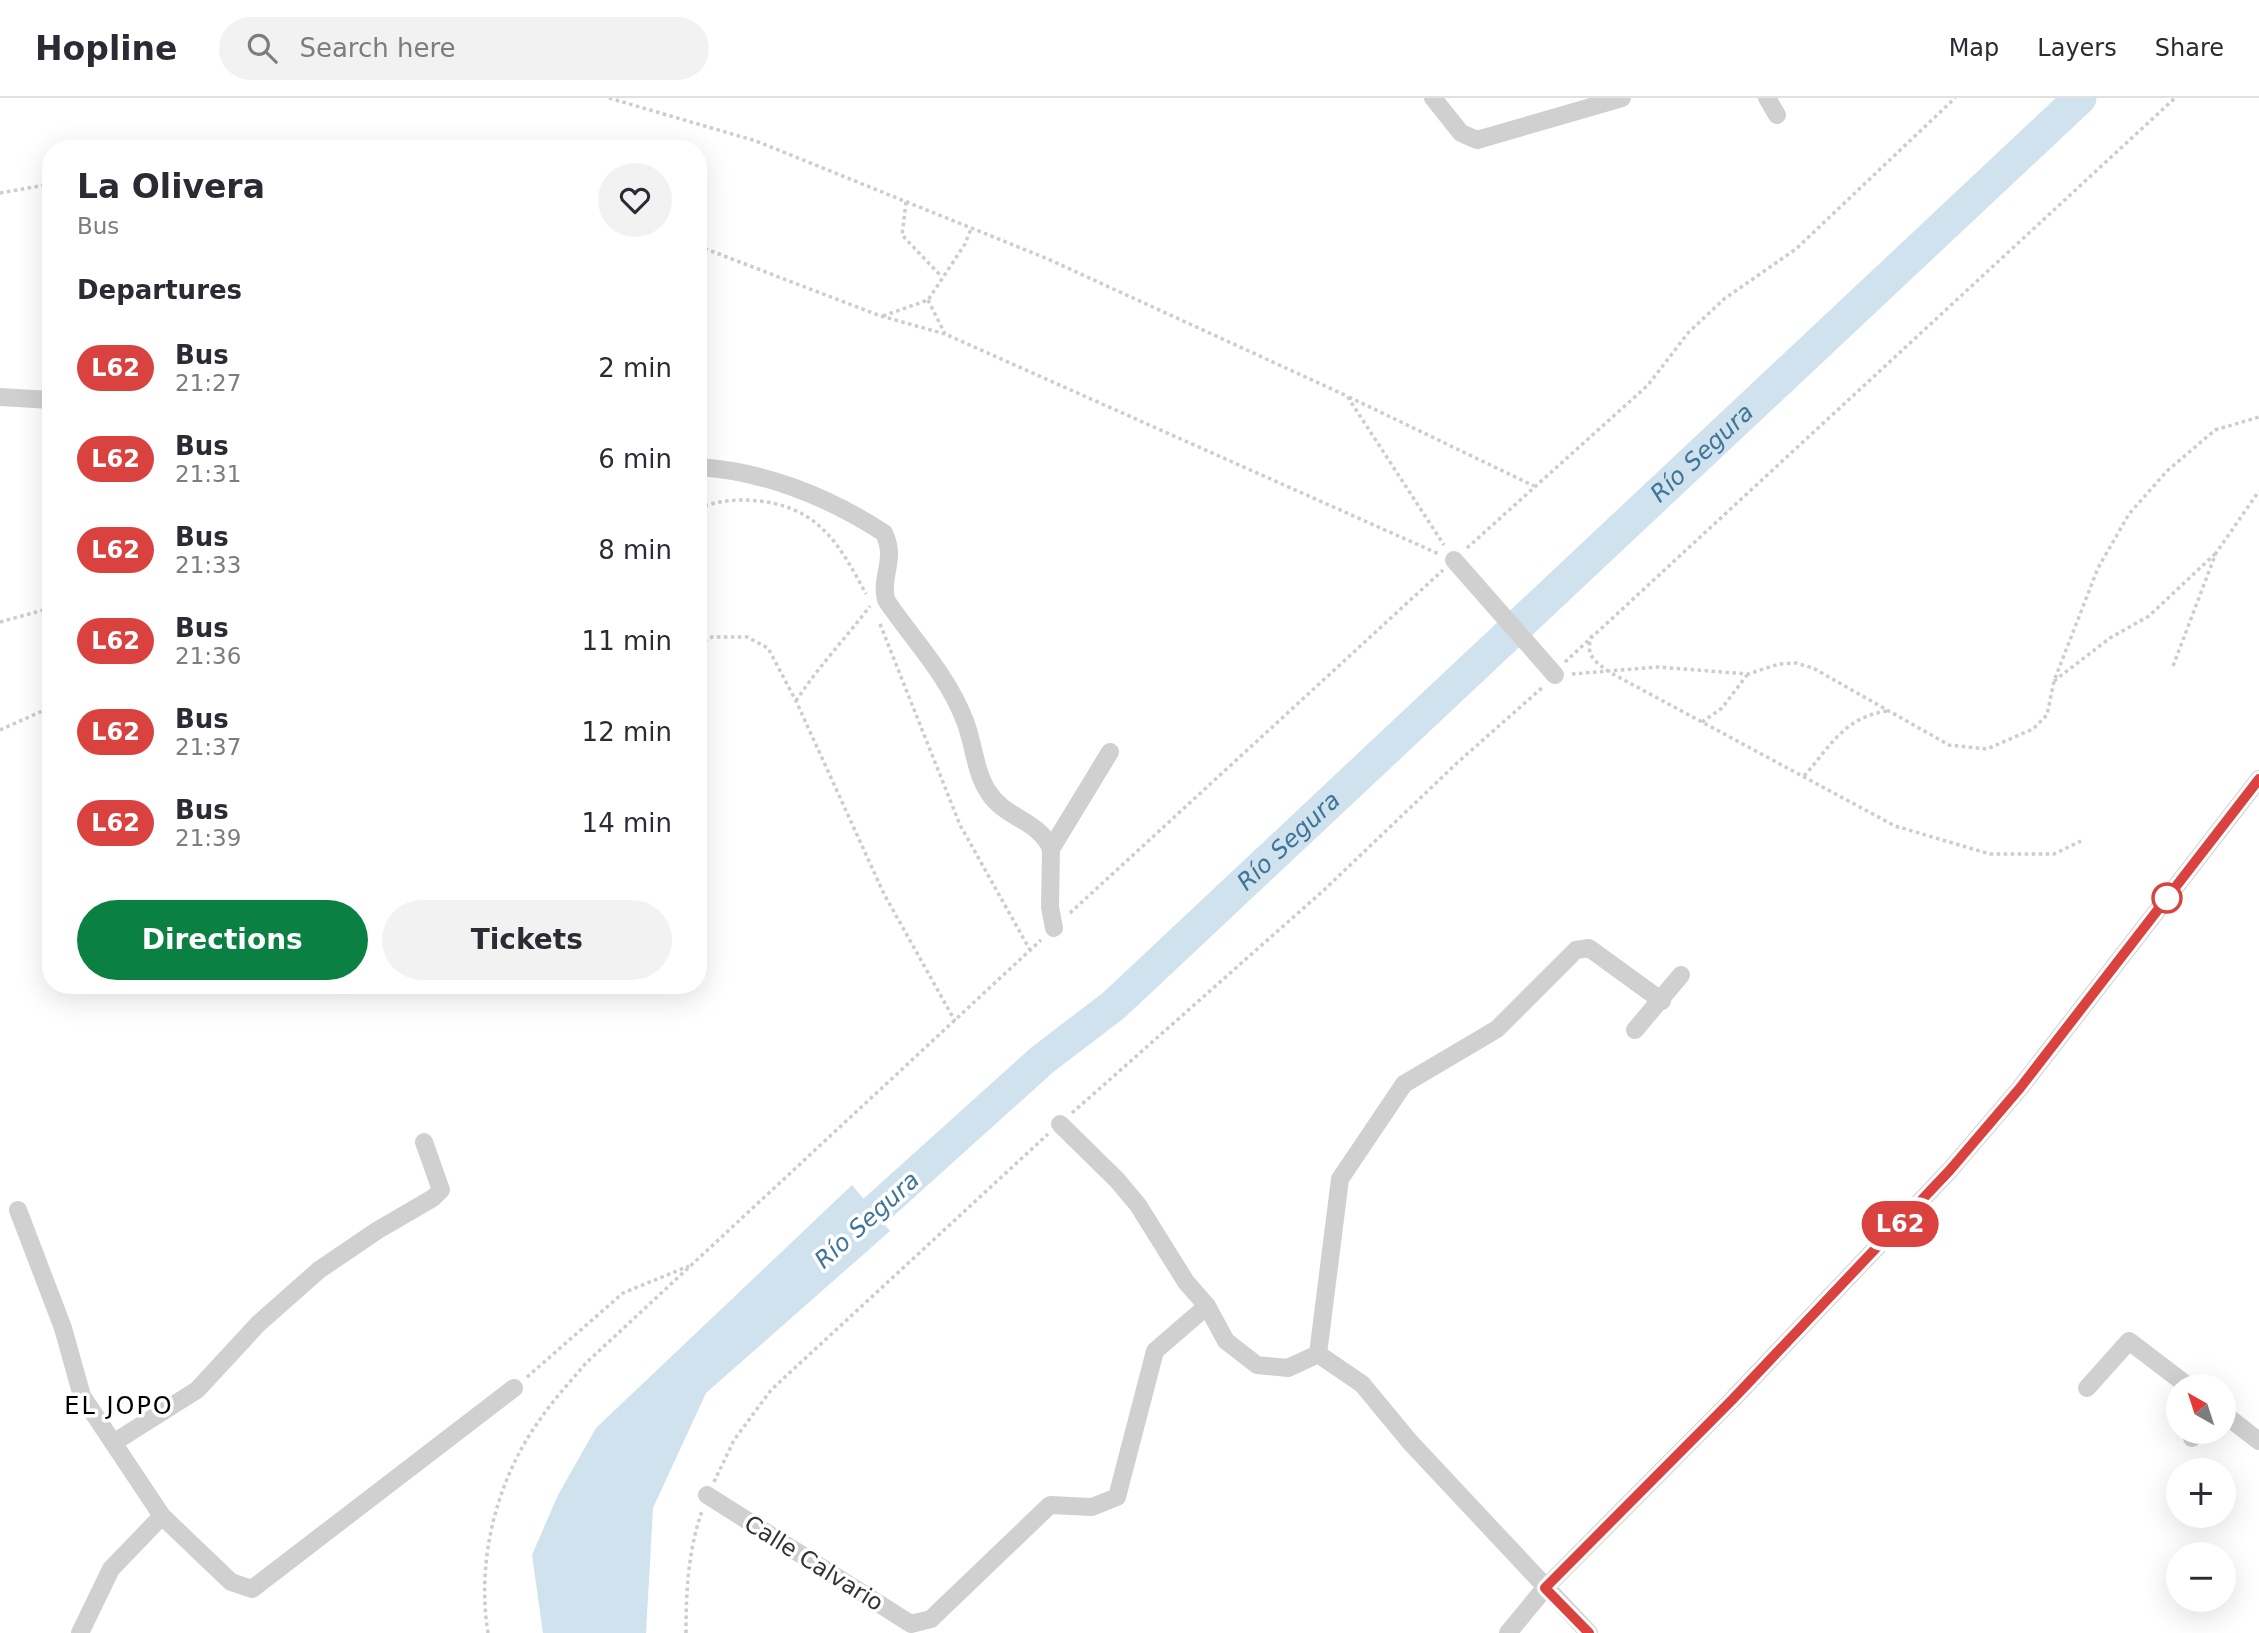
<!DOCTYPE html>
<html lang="en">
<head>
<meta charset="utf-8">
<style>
	body { margin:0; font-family:"DejaVu Sans",sans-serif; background:#f2f2f3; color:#2b2b33; height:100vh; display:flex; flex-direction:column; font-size:26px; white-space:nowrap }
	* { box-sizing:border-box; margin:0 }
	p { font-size:23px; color:#7c7c81 }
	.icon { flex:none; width:38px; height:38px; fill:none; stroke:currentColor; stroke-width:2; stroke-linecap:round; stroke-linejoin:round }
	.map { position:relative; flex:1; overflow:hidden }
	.side { position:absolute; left:42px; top:42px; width:665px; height:854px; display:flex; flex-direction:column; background:#fff; border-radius:28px; box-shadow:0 7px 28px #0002 }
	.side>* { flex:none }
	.badge { padding:0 14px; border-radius:23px; font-size:24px; line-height:46px }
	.needle { width:46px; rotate:321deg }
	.tools { position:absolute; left:2166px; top:1276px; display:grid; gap:14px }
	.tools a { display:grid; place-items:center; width:70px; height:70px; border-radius:50%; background:#fff; box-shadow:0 7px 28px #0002; font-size:35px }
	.map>.badge { position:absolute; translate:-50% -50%; box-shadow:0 0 0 4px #fff }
	h2 { padding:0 35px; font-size:26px; line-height:63px }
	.round { display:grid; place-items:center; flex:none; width:74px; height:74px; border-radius:37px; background:#f2f2f3 }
	.head { display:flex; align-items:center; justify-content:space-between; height:119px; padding:0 35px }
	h1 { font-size:33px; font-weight:700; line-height:52px }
	.action { display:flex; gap:14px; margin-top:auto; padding:14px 35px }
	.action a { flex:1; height:80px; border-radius:42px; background:#0b8043; color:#fff; font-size:28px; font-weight:700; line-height:80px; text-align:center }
	.action a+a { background:#f2f2f3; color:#2b2b33 }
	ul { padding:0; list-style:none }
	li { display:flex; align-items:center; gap:21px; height:91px; padding:0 35px }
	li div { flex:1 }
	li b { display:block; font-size:26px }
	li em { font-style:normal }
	li .badge { min-width:77px; font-weight:700; text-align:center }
	header { display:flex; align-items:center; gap:42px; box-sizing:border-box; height:98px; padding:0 35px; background:#fff; border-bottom:2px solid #e1e1e2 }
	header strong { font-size:33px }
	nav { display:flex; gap:38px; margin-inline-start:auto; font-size:24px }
	.search { width:490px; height:63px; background:#f2f2f3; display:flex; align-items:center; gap:18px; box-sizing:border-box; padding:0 24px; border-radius:38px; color:#7c7c81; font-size:26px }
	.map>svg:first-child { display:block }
	.water { fill:#cfe2ee }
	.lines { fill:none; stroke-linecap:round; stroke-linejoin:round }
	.river { stroke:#cfe2ee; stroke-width:33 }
	.path { stroke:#cdcdcd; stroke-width:3.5; stroke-dasharray:3.5 3.5; stroke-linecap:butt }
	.street { stroke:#d0d0d0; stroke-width:18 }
	.line-casing { stroke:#fff; stroke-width:16 }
	.line { stroke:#da4240; stroke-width:10 }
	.stop-dot { fill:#fff; stroke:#da4240; stroke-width:3.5 }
	.labels { text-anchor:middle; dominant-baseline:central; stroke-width:7; stroke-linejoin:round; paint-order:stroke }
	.street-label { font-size:23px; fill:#333; stroke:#fff }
	.water-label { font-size:24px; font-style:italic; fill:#3f7597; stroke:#fff }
	.neighbourhood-label { font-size:24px; letter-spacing:2px; fill:#000; stroke:#fff }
</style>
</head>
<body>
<header>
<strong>Hopline</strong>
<div class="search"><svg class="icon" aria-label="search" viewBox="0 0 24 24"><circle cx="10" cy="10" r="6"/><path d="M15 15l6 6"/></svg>Search here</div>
<nav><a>Map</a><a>Layers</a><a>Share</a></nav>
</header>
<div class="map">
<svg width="2259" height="1535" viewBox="0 0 2259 1535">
	<rect width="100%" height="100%" fill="#fff"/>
	<path class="water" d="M852,1087L890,1133L706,1295L653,1410L646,1535H543L532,1457L558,1397L596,1330Z"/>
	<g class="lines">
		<path class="river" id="s1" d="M840,1144L1042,962L1114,907L2080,0"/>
		<path class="path" d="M609,0L756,43L1048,161L1347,298L1444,447
			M0,95L51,86
			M906,104L902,137L941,178
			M698,148L881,218L945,236L1439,456
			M928,202L945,236
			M883,218L928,202L965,146L971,131
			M1349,299L1534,388
			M698,410C734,396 787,400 817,426C839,444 853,472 866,496
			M1467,450L1648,287L1688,235L1724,201L1796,151L1955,0
			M0,524L51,510
			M880,526L960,727L1030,852
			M1592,537C1584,557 1595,564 1611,575L1895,728L1990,756H2054L2081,743
			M698,547L712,539H747L768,550L796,603L884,796L955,923
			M1565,564L2175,0
			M2173,568L2216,455L2259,393
			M1572,576L1658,569L1748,576L1779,566L1796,565L1813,570L1949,647L1987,651L2033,631L2047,617L2054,583L2098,470L2129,416L2167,373L2215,332L2259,319
			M2054,583L2110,540L2149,518L2216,455
			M796,603C818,569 845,541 870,508
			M1702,624L1722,610L1747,577
			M0,632L51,609
			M1804,678C1830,649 1844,619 1887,613
			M1070,815L1443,472
			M1072,1015L1324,792L1457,665L1544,588
			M527,1279L623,1195L689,1168
			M714,1384L734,1342L771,1292L1048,1036
			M488,1535C476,1461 497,1380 541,1320C554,1301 571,1283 586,1265L1041,842
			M686,1535C686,1494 688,1453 702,1413"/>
		<path class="street" d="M1433,0L1461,35L1477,42L1622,0
			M1767,0L1777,17
			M0,299L51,302
			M698,369C764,373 829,399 884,435C897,462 880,477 886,502C913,542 947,576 965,623C974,646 975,675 989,695C1006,721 1039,722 1051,751
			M1454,462L1555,577
			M1054,830L1050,809L1051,751L1110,654
			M1635,932L1681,877
			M1060,1026L1117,1082L1138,1107L1186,1184L1207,1208L1226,1243L1257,1267L1288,1270L1318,1256L1362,1286L1410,1344L1589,1535
			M18,1112L63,1230L82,1298L162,1418L231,1484L252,1491L514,1290
			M1318,1256L1340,1081L1404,986L1497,931L1576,852L1589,850L1662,903
			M2087,1290L2129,1243L2188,1288
			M2224,1316L2259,1343
			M2192,1340L2197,1334
			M113,1345L197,1292L258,1226L319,1172L378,1132L433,1100L441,1092L424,1044
			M707,1397L911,1526L931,1521L1050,1407L1092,1409L1117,1399L1155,1253L1207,1208
			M80,1535L111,1471L162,1418
			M1508,1535L1545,1490L1732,1302L1950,1072L2020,990L2259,681"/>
	</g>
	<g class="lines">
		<defs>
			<path id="line" d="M1589,1535L1545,1490L1732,1302L1950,1072L2020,990L2259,681"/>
		</defs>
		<use href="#line" class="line-casing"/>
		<use href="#line" class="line"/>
	</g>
	<circle class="stop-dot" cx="2167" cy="800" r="14"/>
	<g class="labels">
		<g class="street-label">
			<text transform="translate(814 1465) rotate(32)">Calle Calvario</text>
		</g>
		<g class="water-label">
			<text stroke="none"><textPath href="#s1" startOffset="1169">Río Segura</textPath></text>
			<text stroke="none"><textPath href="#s1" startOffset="602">Río Segura</textPath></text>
			<text transform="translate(867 1122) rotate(-42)">Río Segura</text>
		</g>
		<g class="neighbourhood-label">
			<text x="119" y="1308">EL JOPO</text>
		</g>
	</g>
</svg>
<div class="tools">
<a><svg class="needle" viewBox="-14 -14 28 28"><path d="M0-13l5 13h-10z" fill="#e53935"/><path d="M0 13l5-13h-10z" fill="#7c7c81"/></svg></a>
<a>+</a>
<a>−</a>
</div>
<b class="badge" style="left:1900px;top:1126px;background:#da4240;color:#fff">L62</b>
<section class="side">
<div class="head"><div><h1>La Olivera</h1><p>Bus</p></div><a class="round"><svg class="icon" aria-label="heart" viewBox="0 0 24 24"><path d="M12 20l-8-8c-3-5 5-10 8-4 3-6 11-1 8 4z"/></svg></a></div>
<h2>Departures</h2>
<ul>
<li><span class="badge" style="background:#da4240;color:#fff">L62</span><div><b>Bus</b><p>21:27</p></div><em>2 min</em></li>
<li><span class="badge" style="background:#da4240;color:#fff">L62</span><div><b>Bus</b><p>21:31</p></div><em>6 min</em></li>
<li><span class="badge" style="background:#da4240;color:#fff">L62</span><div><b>Bus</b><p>21:33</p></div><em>8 min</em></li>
<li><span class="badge" style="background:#da4240;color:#fff">L62</span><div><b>Bus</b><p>21:36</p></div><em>11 min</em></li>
<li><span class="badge" style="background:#da4240;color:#fff">L62</span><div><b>Bus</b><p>21:37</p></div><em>12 min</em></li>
<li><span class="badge" style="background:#da4240;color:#fff">L62</span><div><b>Bus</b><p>21:39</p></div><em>14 min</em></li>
</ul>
<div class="action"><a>Directions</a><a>Tickets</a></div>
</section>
</div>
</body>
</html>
